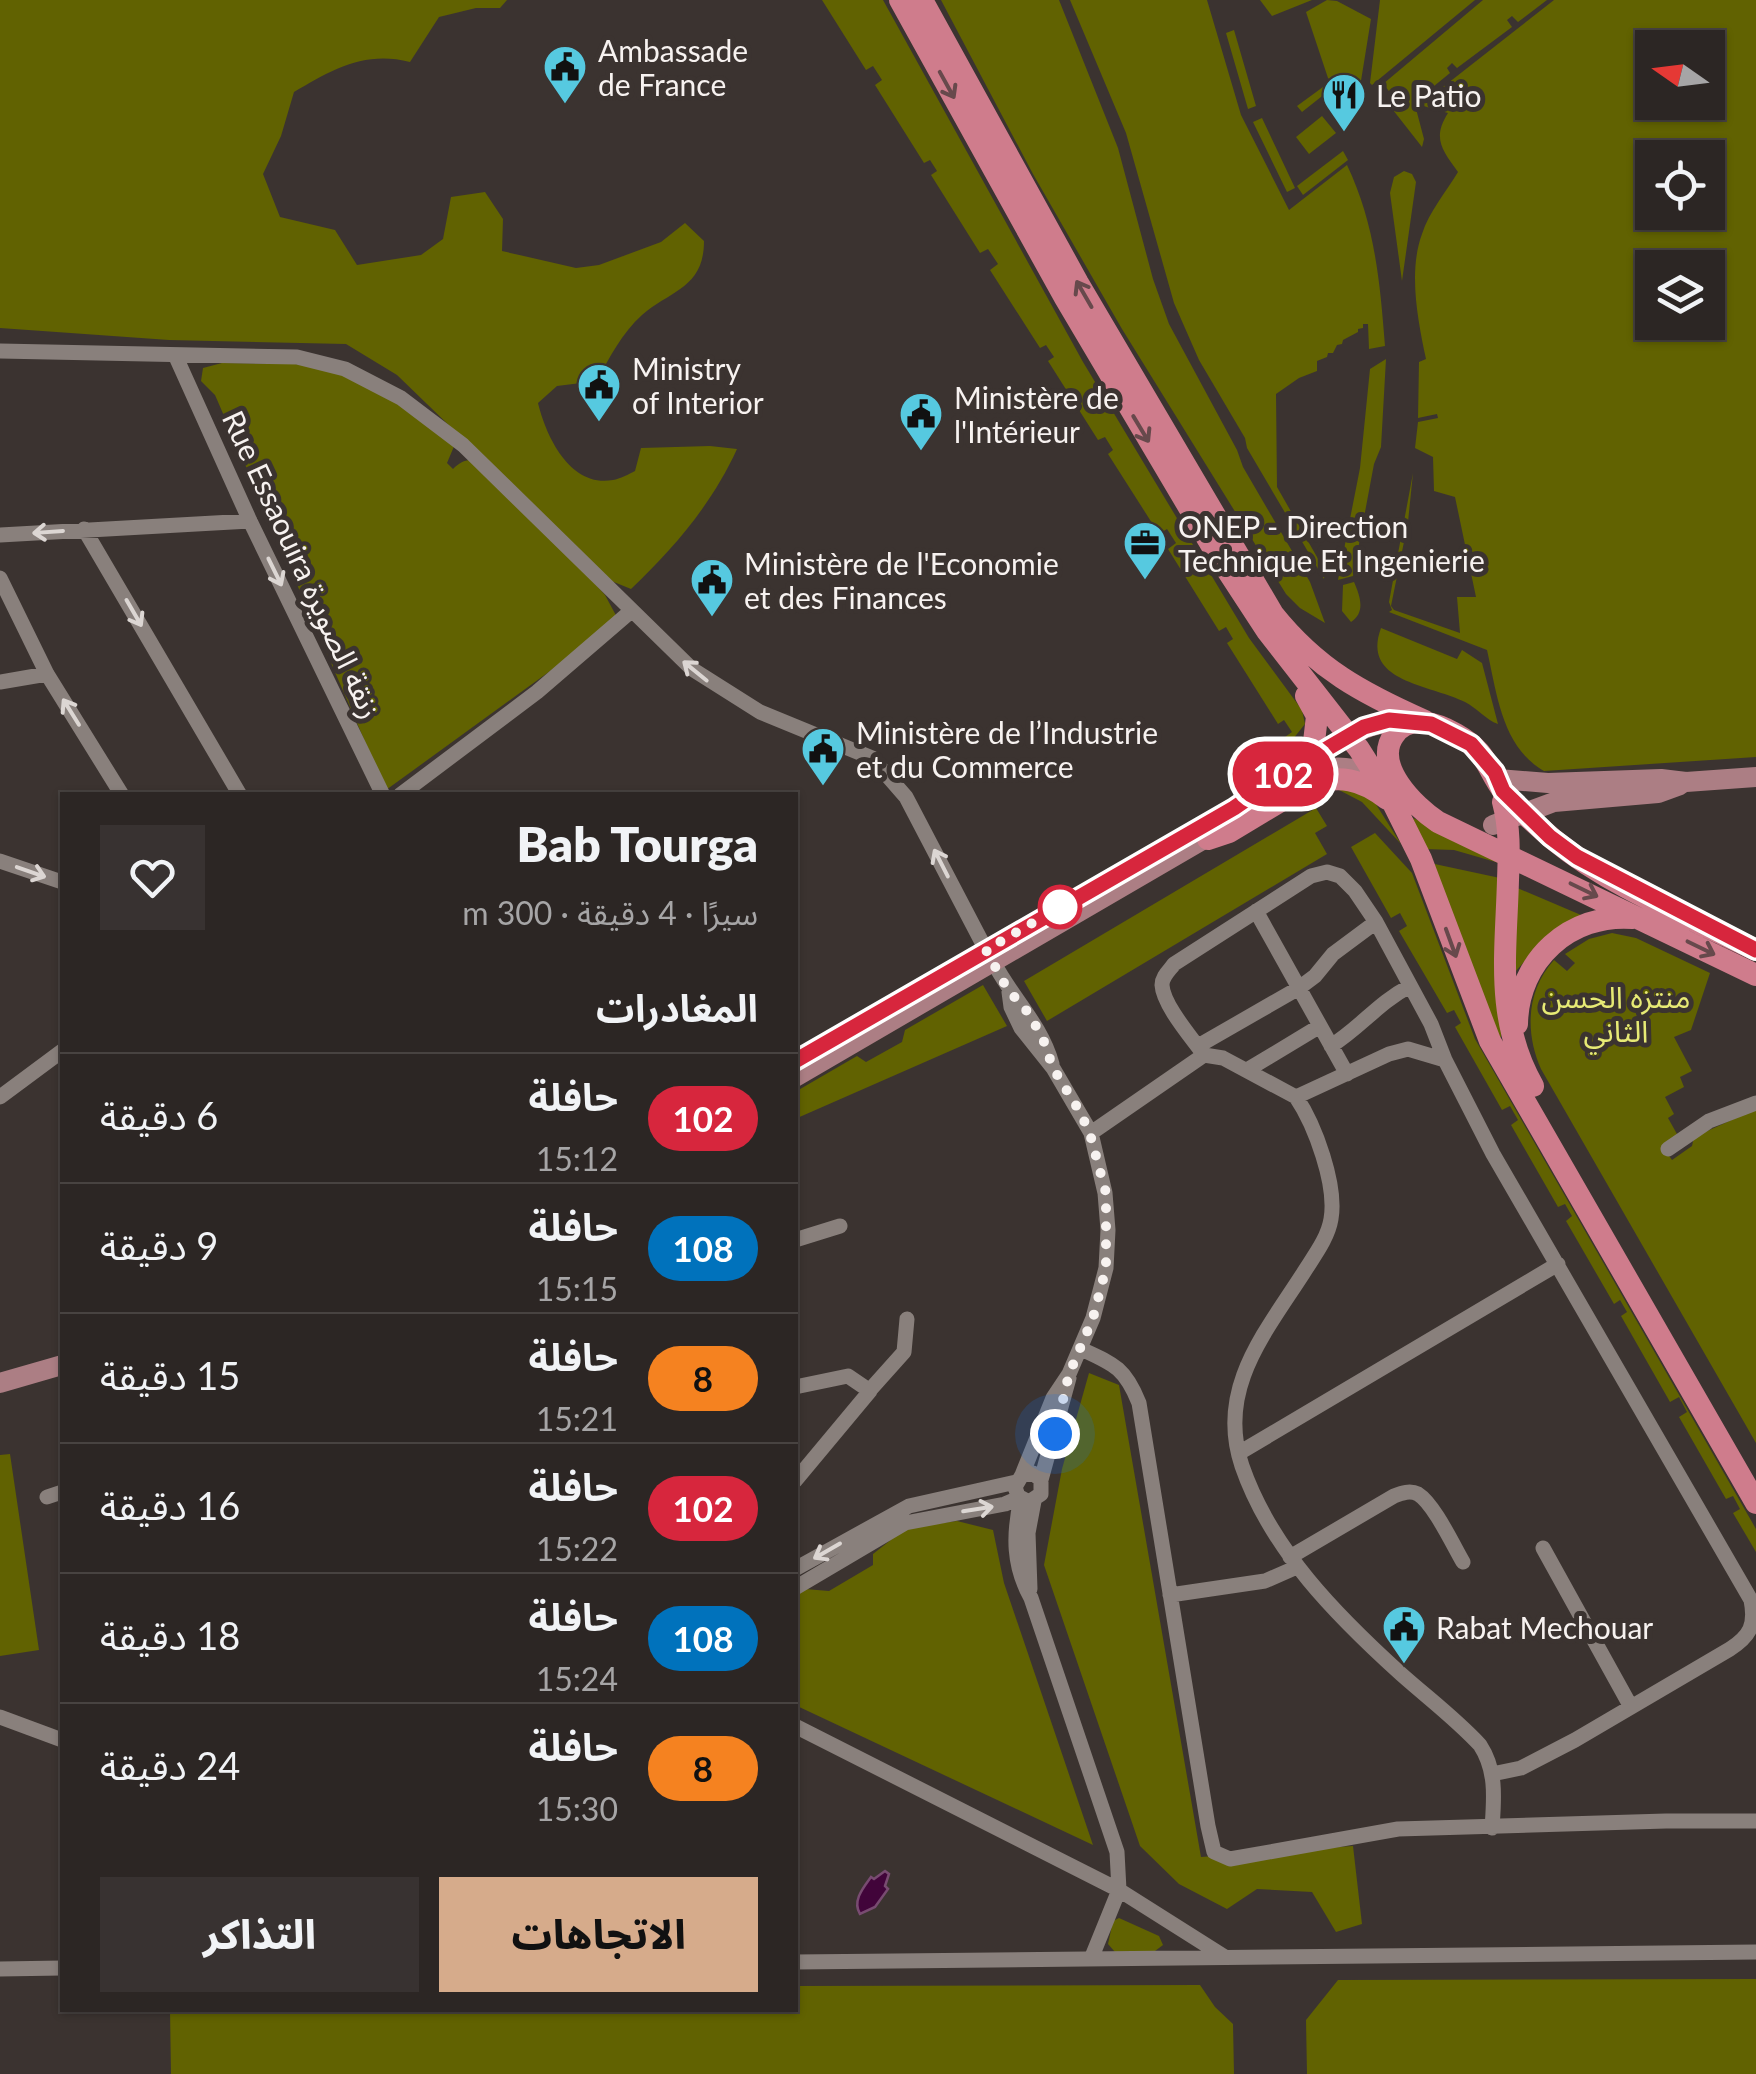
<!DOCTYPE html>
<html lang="ar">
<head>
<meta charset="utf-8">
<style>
	body { margin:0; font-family:Lato,"Noto Sans Arabic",sans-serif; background:#383231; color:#f1f3f6; direction:rtl; height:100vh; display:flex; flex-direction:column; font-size:38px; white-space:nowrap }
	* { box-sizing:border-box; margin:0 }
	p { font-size:32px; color:#a6a5a6 }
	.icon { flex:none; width:55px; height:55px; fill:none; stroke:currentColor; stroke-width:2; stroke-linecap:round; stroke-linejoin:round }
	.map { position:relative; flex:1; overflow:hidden; direction:ltr }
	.side { position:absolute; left:60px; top:792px; width:738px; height:1220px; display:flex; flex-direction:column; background:#2c2624; border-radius:0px; box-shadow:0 2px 8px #0004,0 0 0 2px #484341; direction:rtl }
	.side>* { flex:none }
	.badge { padding:0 20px; border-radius:32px; font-size:35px; line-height:65px }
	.needle { width:65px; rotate:284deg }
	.fabs { position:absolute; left:1635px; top:30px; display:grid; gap:20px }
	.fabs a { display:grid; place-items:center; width:90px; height:90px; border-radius:0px; background:#2c2624; box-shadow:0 2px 8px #0004,0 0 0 2px #484341; font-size:50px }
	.you { position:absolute; width:50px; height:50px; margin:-25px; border:8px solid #fff; border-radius:50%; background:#1a73e8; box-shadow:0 0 0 15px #1a73e833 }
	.map>.badge { position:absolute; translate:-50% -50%; box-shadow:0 0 0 5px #fff }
	h2 { padding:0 40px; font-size:38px; line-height:90px }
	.round { display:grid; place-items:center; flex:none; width:105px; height:105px; border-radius:0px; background:#383231 }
	.headline { display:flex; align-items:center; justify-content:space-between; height:170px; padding:0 40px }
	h1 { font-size:48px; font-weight:800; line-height:75px }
	.action { display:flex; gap:20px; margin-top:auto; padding:20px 40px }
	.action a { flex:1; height:115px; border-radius:0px; background:#d6ab8b; color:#111; font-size:40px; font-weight:800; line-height:115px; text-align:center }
	.action a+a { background:#383231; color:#f1f3f6 }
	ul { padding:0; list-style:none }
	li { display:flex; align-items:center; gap:30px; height:130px; padding:0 40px; border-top:2px solid #484341 }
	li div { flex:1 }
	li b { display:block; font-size:38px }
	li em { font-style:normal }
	li .badge { min-width:110px; font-weight:700; text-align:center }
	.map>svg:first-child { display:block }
	.green { fill:#616201; fill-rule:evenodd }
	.water { fill:#41043a; stroke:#784b71; stroke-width:2.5 }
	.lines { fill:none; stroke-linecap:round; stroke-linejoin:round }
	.secondary-tunnel { stroke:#57504d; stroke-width:20; stroke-dasharray:20 10; stroke-linecap:butt }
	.street { stroke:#89807c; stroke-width:15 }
	.secondary { stroke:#ac7e84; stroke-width:20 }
	.primary { stroke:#cf7c8c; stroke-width:22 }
	.oneway { stroke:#67494c }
	.oneway2 { stroke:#dcd6d3 }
	.line-casing { stroke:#fff; stroke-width:22 }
	.line { stroke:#d7263d; stroke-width:15 }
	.walk { stroke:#f7f2f0; stroke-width:10; stroke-dasharray:0 18 }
	.stop-dot { fill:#fff; stroke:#d7263d; stroke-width:5 }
	.labels { text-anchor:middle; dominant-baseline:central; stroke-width:10; stroke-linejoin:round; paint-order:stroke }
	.poi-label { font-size:30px; fill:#f7f2f0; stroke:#3b3330; text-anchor:start }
	.street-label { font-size:30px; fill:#f7f2f0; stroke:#3b3330 }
	.park-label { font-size:30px; fill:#e7ea75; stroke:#3b3330 }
</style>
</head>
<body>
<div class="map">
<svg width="1756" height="2074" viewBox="0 0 1756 2074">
	<rect width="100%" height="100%" fill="#3b3330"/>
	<path class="green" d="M0,0H507L500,8H476L439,17L410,62C365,50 331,70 294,92L281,136L263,174L280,217L335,230L357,265L421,255L443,239L451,197L485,192L503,219L502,251L576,268L599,265L661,242L685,223L704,241C704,288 671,290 642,315C622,333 609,358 597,381L557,386L538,403C546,436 570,488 613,480C620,479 629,474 635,471L641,448L710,446L737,449C712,504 674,548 631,589L609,580L397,375L346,344L169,340L0,328Z
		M822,0H883L1083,362L1249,638L1302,710L1305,724L1289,744L1285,737L1292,732L1284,720L1278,724L1227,643L1233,639L1226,627L1219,631L1168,549L1176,543L1167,529L1159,534L1108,454L1113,450L1105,437L1098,440L1048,361L1054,357L1046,345L1040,348L990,270L998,264L988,249L980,253L931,175L937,171L930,160L924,163L875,85L882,80L873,66L866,70Z
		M941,0H1059L1118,148L1153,279L1169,324L1237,450L1243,467L1310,582L1325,623L1300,608L1286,594L1122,329L1033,174Z
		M1070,0H1207L1241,115L1289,210L1347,165C1375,224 1380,282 1385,346L1369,349L1368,324H1363V328L1358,329V332L1343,340L1342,344L1337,345L1333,353H1328L1327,357L1317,361V371L1299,378L1276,394L1277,487L1325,571L1324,579L1247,448L1245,438L1199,360L1174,303L1126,133Z
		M1260,0H1312L1272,16Z
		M1327,0L1337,1L1371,19L1360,87L1336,85L1328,78L1306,12Z
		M1380,0H1475L1372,85L1370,83Z
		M1483,0H1547L1518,22L1512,16L1507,20L1512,27L1457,68L1452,63L1447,68L1450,73L1417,100L1415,105L1424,139L1422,147L1393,110L1400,104L1383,84Z
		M1554,0H1756V757L1544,771C1502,747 1497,694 1487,650L1389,612L1392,610L1389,602L1413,473L1408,522L1391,606L1394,610L1460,633L1457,597H1476L1455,497L1434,491L1433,457L1415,448L1418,422L1438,418L1437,414L1418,418L1419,362L1426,359C1418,321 1408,272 1422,234C1429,212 1446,192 1458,172C1442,150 1432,138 1448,113L1420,105ZM1652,48H1708V102H1652ZM1652,158H1708V212H1652ZM1652,268H1708V322H1652Z
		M1234,30L1256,106L1248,109L1226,33Z
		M1323,87L1341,93L1352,105L1346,110L1339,109L1326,93L1302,112L1297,106Z
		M1322,116L1336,133L1309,154L1296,137Z
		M1262,118L1295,188L1287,192L1253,122Z
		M1343,151L1348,160L1303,195L1297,186Z
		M1404,171L1412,174L1416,182L1402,281L1390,193L1394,177Z
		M1386,359L1381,447L1374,464L1353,576L1338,580L1360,468L1370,369Z
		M222,363L295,364L349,370L455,444L447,463L453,469C467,455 476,460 492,469L605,595L619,621L386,790L215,395L201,381L203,368Z
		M1354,582C1360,596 1366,612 1351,622L1342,611L1343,585Z
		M1381,628L1457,659L1462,650L1482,663L1498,724C1486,720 1477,708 1465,702C1428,684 1361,682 1381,628Z
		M1340,783L1372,798L1401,844L1362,802L1339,790Z
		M1316,808L1327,826L1315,833L1327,854L1047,1021L1024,981Z
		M1413,818L1500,857L1499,863L1454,850L1424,849Z
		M1375,833L1412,873L1475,1039L1756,1529V1552L1733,1513L1740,1509L1733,1496L1726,1499L1679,1417L1687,1412L1679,1397L1670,1402L1621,1316L1627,1312L1620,1300L1614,1304L1566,1221L1572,1216L1565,1204L1558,1207L1511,1125L1518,1120L1510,1106L1502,1110L1455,1027L1461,1023L1454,1010L1447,1013L1399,931L1407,926L1400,913L1391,918L1351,847Z
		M1430,863L1500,878L1501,1037H1499Z
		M1515,887L1581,915L1548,935L1515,972Z
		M1612,933L1636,938L1710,973L1691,1030L1674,1037L1692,1071L1680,1077L1684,1087L1665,1097L1674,1114L1668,1118L1677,1134L1662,1146L1672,1160L1692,1146L1694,1137L1756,1109V1443L1541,1069C1525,1033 1526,991 1554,960L1567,971L1575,963L1565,954L1589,939Z
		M983,985L1007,1026L795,1119V1092L857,1056L866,1062L902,1042L905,1030Z
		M1089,1373L1119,1385L1201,1857L1353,1846L1362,1924L1336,1932L1312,1892L1257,1889L1227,1909L1179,1884L1140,1846L1044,1565L1062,1469Z
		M10,1454L39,1650L0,1656V1455Z
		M957,1521L993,1530L1004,1583L1093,1845L795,1705V1595L805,1589L829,1591L873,1565V1554L906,1528Z
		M1119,1918L1159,1936L1163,1945L1155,1951L1115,1952L1108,1944L1113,1921Z
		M1756,1979V2074H1307L1306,2020L1338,1980Z
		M1200,1985L1215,2007L1233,2024L1234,2074H171L170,2010H795V1986Z"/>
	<path class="water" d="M885,1871L889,1874L885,1886L888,1889L875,1907L860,1914C852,1901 863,1888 871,1877L874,1879Z"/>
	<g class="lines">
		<path class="secondary-tunnel" d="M1287,759L1291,757"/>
		<path class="street" d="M0,351L297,357L345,369L401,398L463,445L692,669L760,712L872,758L906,797L986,950
			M176,357L250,521L383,795
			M84,529L240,795
			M0,535L250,521
			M0,578L47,674L122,795
			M0,682L47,674
			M400,795L537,692L630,612
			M0,861L62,882
			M1256,911L1347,1074
			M994,963C1012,998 1041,1024 1052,1064
			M1009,992L1011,1007L1021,1028L1053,1068L1091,1133L1105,1193L1108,1230L1106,1268L1093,1318L1069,1374L1053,1398L1022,1475
			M1198,1046L1299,988L1315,976L1333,954L1376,922
			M1331,1046C1361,1027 1378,1003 1410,986
			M1204,1055C1192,1038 1163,1005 1162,985C1162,976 1170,970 1174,964L1311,876L1327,872L1340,876L1355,891L1376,922L1431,1024L1445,1060L1493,1154L1751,1600C1756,1625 1750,1636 1730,1649L1575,1740L1521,1768L1492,1774
			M1247,1070L1320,1026
			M0,1097L62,1051
			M1296,1097C1315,1125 1337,1185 1331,1219C1328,1238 1314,1256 1304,1272C1265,1333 1216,1389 1242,1466C1271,1550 1337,1616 1401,1674C1428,1698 1456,1719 1480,1745C1497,1771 1494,1799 1492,1828
			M1091,1133L1204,1055L1223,1058L1296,1097L1389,1054L1408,1049L1445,1060
			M1668,1149L1709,1121L1756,1103
			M795,1240L840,1226
			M1081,1349C1114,1364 1125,1368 1139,1403L1208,1826L1214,1852L1230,1859L1398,1829L1666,1821H1756
			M795,1387L848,1376L870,1391L795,1481
			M870,1390L904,1352L907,1319
			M1239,1453L1558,1264
			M1041,1480L1033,1473L1022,1475L1015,1487L1018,1496L1029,1502L1041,1494V1480L1069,1378
			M47,1497L62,1492
			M1021,1499C1013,1535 1013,1566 1031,1598L1117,1852L1119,1890L1091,1959
			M1543,1548L1631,1707
			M1290,1557L1394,1496C1402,1493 1410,1490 1418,1494C1434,1504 1453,1545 1463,1562
			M795,1569L909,1506L1016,1482
			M795,1588L905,1523L1005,1504L1019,1498
			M1030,1589L1028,1533L1034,1501
			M1170,1595L1265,1581L1297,1567
			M0,1717L62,1740
			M795,1726L1119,1890L1225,1957
			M795,1962L1756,1952
			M0,1969L62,1968"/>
		<path class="secondary" d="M1297,767C1334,745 1369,716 1414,722
			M1302,776C1330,763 1355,765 1381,780
			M1498,779L1548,783L1661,779L1686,782L1756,777
			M1493,825L1554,802L1658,793L1680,785
			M795,1061L1231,810L1293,769
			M795,1077L1221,829
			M0,1383L62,1365"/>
		<path class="primary" d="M900,0L1065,298L1216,553L1267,631L1359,749L1393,803L1421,859L1490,1041L1756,1503
			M922,0L1078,283L1273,614C1317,669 1362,693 1425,721
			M1306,696L1317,716L1314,742
			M1308,785C1339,774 1362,779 1387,799
			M1503,802C1510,828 1509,853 1508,880C1506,954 1495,1019 1533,1086
			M1208,839L1229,832L1304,787
			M1756,950C1689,917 1612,888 1554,840C1538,826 1517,809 1504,792C1486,768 1488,752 1456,734C1438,724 1409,713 1394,735C1372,765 1415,807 1438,822L1756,975
			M1517,1024C1518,960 1570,913 1633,918"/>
	</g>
	<defs><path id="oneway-shaft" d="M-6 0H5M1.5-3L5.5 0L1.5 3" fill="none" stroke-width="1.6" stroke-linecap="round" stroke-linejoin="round" transform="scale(2.5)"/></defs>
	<g class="oneway">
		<use href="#oneway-shaft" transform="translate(947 85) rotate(61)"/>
		<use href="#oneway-shaft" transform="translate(1084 294) rotate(-120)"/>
		<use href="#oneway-shaft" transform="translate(1141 429) rotate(59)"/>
		<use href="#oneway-shaft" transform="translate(1584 890) rotate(26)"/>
		<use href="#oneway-shaft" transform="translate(1451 943) rotate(70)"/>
		<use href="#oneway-shaft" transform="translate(1701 948) rotate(26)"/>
	</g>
	<g class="oneway2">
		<use href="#oneway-shaft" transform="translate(48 532) rotate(176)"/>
		<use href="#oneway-shaft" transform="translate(275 572) rotate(64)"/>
		<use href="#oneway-shaft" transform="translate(134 613) rotate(60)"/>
		<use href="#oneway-shaft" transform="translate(695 671) rotate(-141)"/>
		<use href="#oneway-shaft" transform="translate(71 712) rotate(-122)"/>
		<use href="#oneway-shaft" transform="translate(941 863) rotate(-117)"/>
		<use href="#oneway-shaft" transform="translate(31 872) rotate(19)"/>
		<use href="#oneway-shaft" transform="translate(978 1509) rotate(-9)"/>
		<use href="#oneway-shaft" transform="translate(827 1551) rotate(150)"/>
	</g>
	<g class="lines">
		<defs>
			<path id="line" d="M795,1061L1234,808L1282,775L1364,727L1389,720L1431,724L1471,744L1495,772L1503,791L1550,837L1577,857L1756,950"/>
		</defs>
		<use href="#line" class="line-casing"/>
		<use href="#line" class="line"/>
		<path class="walk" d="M1055,1434L1069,1374L1093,1318L1106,1268V1193L1090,1134L1080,1112L1053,1068L1042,1036L1023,1005L1009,992L986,950L1060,907"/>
	</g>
	<defs>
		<symbol id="civic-pin" viewBox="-11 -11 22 30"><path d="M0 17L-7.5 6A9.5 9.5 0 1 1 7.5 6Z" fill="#56c9e0" stroke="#3b3330"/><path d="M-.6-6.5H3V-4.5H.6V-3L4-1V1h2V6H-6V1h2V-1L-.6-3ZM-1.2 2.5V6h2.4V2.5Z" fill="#111"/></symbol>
		<symbol id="restaurant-pin" viewBox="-11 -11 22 30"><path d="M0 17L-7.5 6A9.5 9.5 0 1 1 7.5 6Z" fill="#56c9e0" stroke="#3b3330"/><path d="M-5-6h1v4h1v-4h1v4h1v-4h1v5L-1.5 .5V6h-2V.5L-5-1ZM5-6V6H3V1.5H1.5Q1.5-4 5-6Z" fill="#111"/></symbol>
		<symbol id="office-pin" viewBox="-11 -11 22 30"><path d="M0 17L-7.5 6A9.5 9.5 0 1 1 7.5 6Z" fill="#56c9e0" stroke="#3b3330"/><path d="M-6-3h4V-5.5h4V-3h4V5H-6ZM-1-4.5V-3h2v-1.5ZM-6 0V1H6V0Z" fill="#111"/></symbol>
	</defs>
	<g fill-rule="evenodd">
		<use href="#civic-pin" x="540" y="42" width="50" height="68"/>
		<use href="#restaurant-pin" x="1319" y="70" width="50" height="68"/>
		<use href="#civic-pin" x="574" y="360" width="50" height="68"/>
		<use href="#civic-pin" x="896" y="389" width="50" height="68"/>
		<use href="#office-pin" x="1120" y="518" width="50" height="68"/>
		<use href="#civic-pin" x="687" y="555" width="50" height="68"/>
		<use href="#civic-pin" x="798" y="724" width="50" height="68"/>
		<use href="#civic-pin" x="1379" y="1602" width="50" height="68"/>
	</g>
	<circle class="stop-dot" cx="1060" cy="907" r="20"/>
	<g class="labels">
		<g class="poi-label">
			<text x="598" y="50">Ambassade<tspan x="598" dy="34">de France</tspan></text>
			<text x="1376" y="95">Le Patio</text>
			<text x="632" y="368">Ministry<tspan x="632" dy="34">of Interior</tspan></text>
			<text x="954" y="397">Ministère de<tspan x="954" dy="34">l'Intérieur</tspan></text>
			<text x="1178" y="526">ONEP - Direction<tspan x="1178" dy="34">Technique Et Ingenierie</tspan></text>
			<text x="744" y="563">Ministère de l'Economie<tspan x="744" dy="34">et des Finances</tspan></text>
			<text x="856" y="732">Ministère de l’Industrie<tspan x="856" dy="34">et du Commerce</tspan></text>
			<text x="1436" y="1627">Rabat Mechouar</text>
		</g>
		<g class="street-label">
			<text transform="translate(303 564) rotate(65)">Rue Essaouira زنقة الصويرة</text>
		</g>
		<g class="park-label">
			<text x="1616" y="996">منتزه الحسن<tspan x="1616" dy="34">الثاني</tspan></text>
		</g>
	</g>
</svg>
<div class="fabs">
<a><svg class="needle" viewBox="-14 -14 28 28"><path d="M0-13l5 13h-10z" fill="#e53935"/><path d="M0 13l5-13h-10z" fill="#a6a5a6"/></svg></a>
<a><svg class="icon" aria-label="locate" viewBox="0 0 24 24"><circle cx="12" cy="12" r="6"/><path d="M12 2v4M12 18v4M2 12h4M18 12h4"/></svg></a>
<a><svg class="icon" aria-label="layers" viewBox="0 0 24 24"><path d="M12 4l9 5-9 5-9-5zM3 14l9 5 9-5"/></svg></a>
</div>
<div class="you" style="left:1055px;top:1434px"></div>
<b class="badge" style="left:1283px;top:774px;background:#d7263d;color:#fff">102</b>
<section class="side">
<div class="headline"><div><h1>Bab Tourga</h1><p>سيرًا · 4 دقيقة · 300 m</p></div><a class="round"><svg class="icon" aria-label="heart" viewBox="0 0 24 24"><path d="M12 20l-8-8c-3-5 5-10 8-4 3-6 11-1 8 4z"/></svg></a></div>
<h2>المغادرات</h2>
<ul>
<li><span class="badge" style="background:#d7263d;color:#fff">102</span><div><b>حافلة</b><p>15:12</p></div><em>6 دقيقة</em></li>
<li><span class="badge" style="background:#0072bc;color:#fff">108</span><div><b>حافلة</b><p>15:15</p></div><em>9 دقيقة</em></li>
<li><span class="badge" style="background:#f58220;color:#111">8</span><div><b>حافلة</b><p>15:21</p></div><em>15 دقيقة</em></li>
<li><span class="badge" style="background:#d7263d;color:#fff">102</span><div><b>حافلة</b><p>15:22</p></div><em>16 دقيقة</em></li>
<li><span class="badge" style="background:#0072bc;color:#fff">108</span><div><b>حافلة</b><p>15:24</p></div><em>18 دقيقة</em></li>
<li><span class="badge" style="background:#f58220;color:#111">8</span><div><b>حافلة</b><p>15:30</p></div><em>24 دقيقة</em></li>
</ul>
<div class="action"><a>الاتجاهات</a><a>التذاكر</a></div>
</section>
</div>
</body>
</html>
